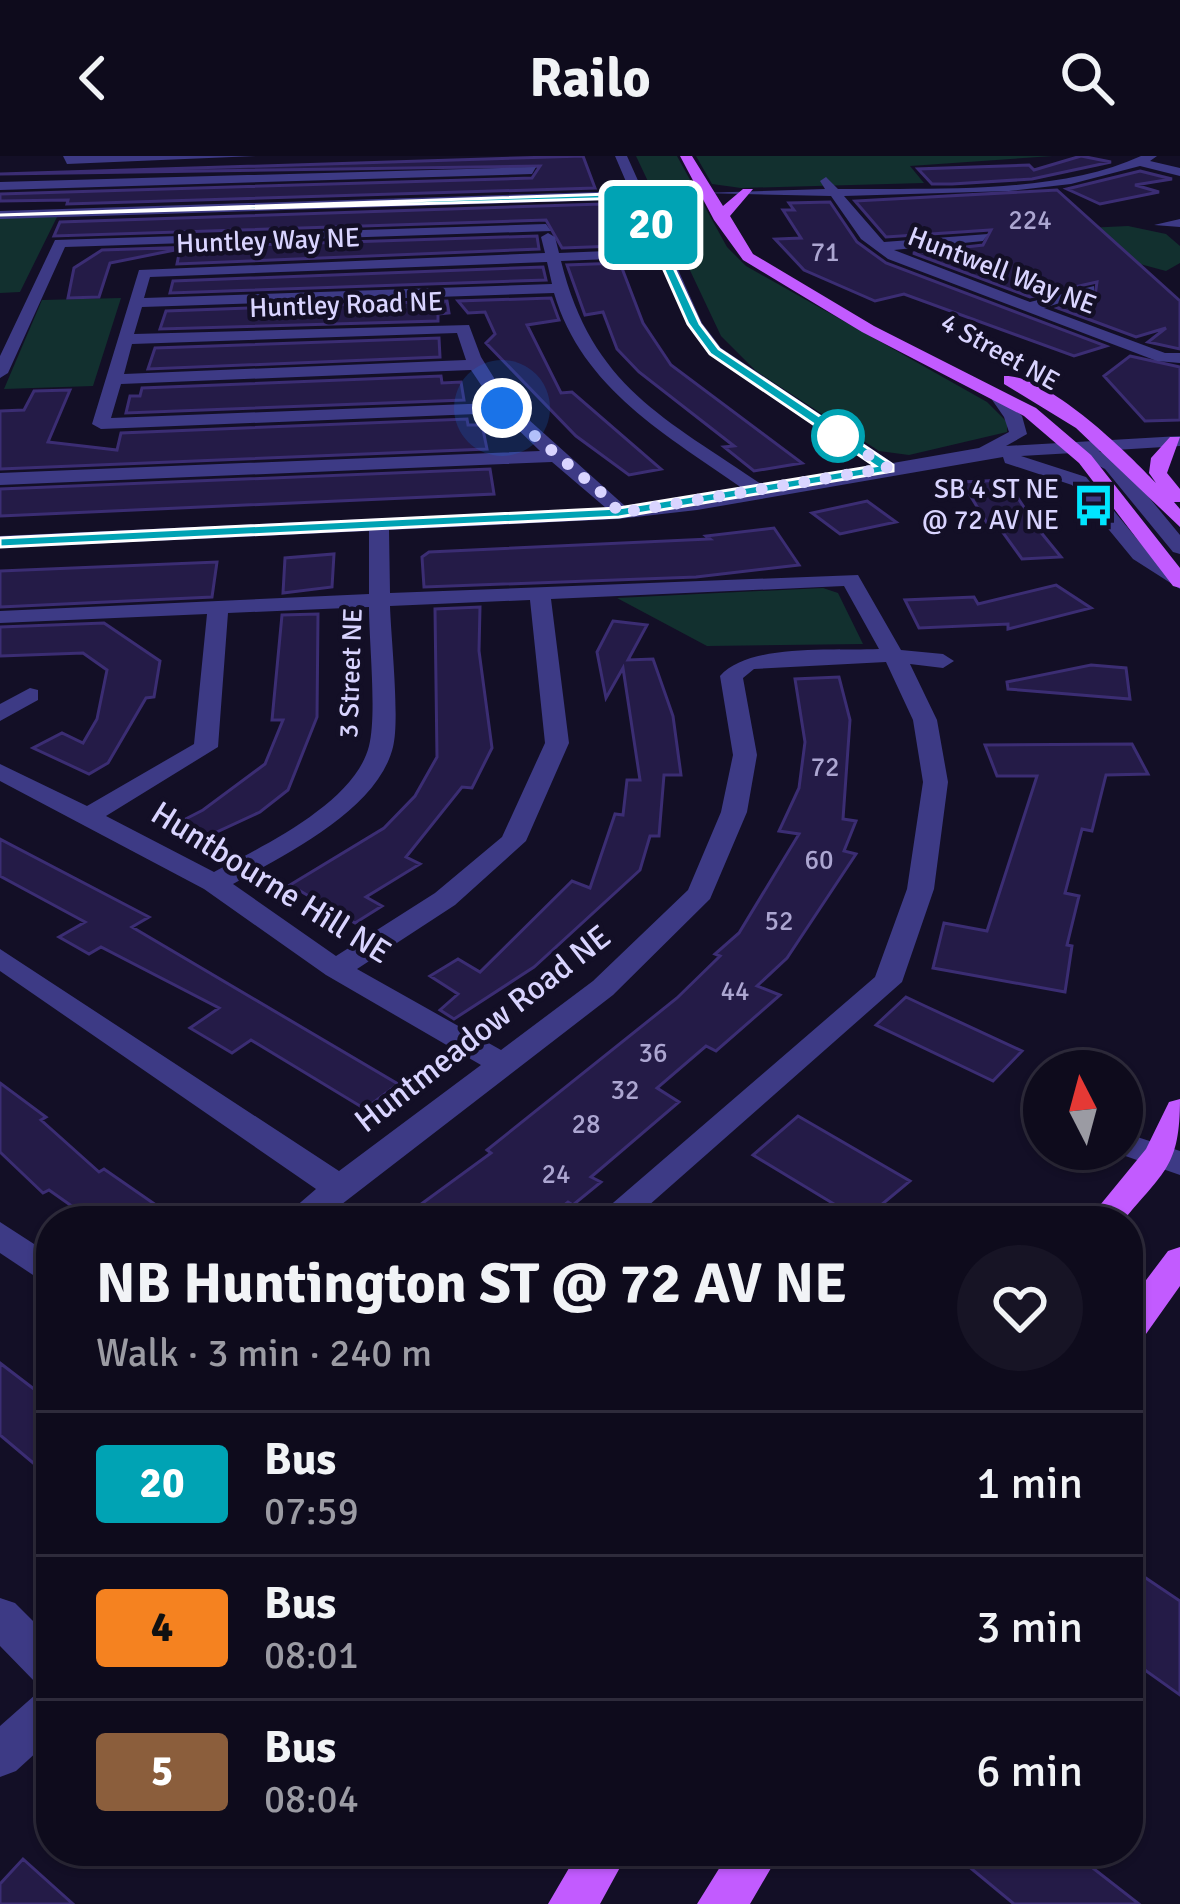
<!DOCTYPE html>
<html lang="en">
<head>
<meta charset="utf-8">
<style>
	body { margin:0; font-family:Signika,sans-serif; background:#171425; color:#f1f3f6; height:100vh; display:flex; flex-direction:column; font-size:45px; white-space:nowrap }
	* { box-sizing:border-box; margin:0 }
	p { font-size:39px; color:#9b9ba3 }
	.icon { flex:none; width:66px; height:66px; fill:none; stroke:currentColor; stroke-width:2; stroke-linecap:round; stroke-linejoin:round }
	.map { position:relative; flex:1; overflow:hidden }
	.side { position:absolute; left:36px; top:1050px; width:1107px; height:660px; display:flex; flex-direction:column; background:#0e0b1c; border-radius:48px; box-shadow:0 3px 9px #0004,0 0 0 3px #2e2b3b }
	.side>* { flex:none }
	.badge { padding:0 24px; border-radius:9px; font-size:42px; line-height:78px }
	.needle { width:78px; rotate:354deg }
	.fabs { position:absolute; left:1023px; top:894px; display:grid; gap:24px }
	.fabs a { display:grid; place-items:center; width:120px; height:120px; border-radius:50%; background:#0e0b1c; box-shadow:0 3px 9px #0004,0 0 0 3px #2e2b3b; font-size:60px }
	.you { position:absolute; width:60px; height:60px; margin:-30px; border:9px solid #fff; border-radius:50%; background:#1a73e8; box-shadow:0 0 0 18px #1a73e833 }
	.map>.badge { position:absolute; translate:-50% -50%; box-shadow:0 0 0 6px #fff }
	.round { display:grid; place-items:center; flex:none; width:126px; height:126px; border-radius:63px; background:#171425 }
	.overview { display:flex; align-items:center; justify-content:space-between; height:204px; padding:0 60px }
	h1 { font-size:57px; font-weight:700; line-height:90px }
	ul { padding:0; list-style:none }
	li { display:flex; align-items:center; gap:36px; height:144px; padding:0 60px; border-top:3px solid #2e2b3b }
	li div { flex:1 }
	li b { display:block; font-size:45px }
	li em { font-style:normal }
	li .badge { min-width:132px; font-weight:700; text-align:center }
	header { display:flex; justify-content:space-between; align-items:center; height:156px; padding:0 60px; background:#0e0b1c; font-size:54px; font-weight:700 }
	.map>svg:first-child { display:block }
	.green { fill:#12302f }
	.building { fill:#241b47; stroke:#3b2d73; stroke-width:3 }
	.lines { fill:none; stroke-linecap:round; stroke-linejoin:round }
	.minor { fill:#3d3a85; fill-rule:evenodd }
	.major { fill:#c25bff; fill-rule:evenodd }
	.line { fill:#00a3b4; stroke:#fff; stroke-width:3 }
	.walk { stroke:#d9d4ff; stroke-width:12; stroke-dasharray:0 21.6 }
	.stop-dot { fill:#fff; stroke:#00a3b4; stroke-width:6 }
	.labels { text-anchor:middle; dominant-baseline:central; stroke-width:9; stroke-linejoin:round; paint-order:stroke }
	.number-label { font-size:27px; fill:#aca6d1 }
	.far-street-label { font-size:27px; fill:#d9d4ff; stroke:#130f26 }
	.far-poi-label { font-size:27px; fill:#d9d4ff; stroke:#130f26; text-anchor:end }
	.street-label { font-size:33px; fill:#d9d4ff; stroke:#130f26 }
</style>
</head>
<body>
<header><svg class="icon" aria-label="back" viewBox="0 0 24 24"><path d="M15 5l-7 7 7 7"/></svg>Railo<svg class="icon" aria-label="search" viewBox="0 0 24 24"><circle cx="10" cy="10" r="6"/><path d="M15 15l6 6"/></svg></header>
<div class="map">
<svg width="1180" height="1748" viewBox="0 0 1180 1748">
	<rect width="100%" height="100%" fill="#130f26"/>
	<path class="green" d="M636,0H677L727,91L746,110L987,246L1007,266V276L909,299L879,295L756,215L721,180Z
		M696,0H1053L910,10L924,27L741,32L712,28Z
		M57,61L20,136L0,137V62Z
		M1128,70L1166,78L1180,90V107L1166,115L1084,93L1065,73Z
		M121,142L93,230L4,233L42,144Z
		M823,432L838,437L863,488L707,490L617,442Z"/>
	<path class="building" d="M583,0L595,32L67,48L68,44L0,45V38L532,22L540,10L0,18Z
		M1081,0L1111,6L1032,23L952,28H932L918,13L1029,9L1034,14Z
		M1140,15L1172,23L1135,29L1159,36L1100,48L1067,33Z
		M1057,34L1180,145V193L1148,186L1166,172L1136,181L1058,152L1095,140L1097,126L1030,141L913,97L983,89L991,74L886,81L855,45Z
		M830,46L857,86L886,107L1106,190L1074,200L904,138L875,145L804,114L775,83L801,82L783,54H794L789,47Z
		M602,48L616,90L562,92L546,64L54,80L60,66Z
		M537,80L539,93L177,108L180,93L110,107L99,141L68,142L74,112L102,94Z
		M620,107L643,167L671,209L802,307L754,315L724,291L734,290L639,216L617,193L603,156L585,159L567,109Z
		M543,111L546,124L170,137L173,125Z
		M551,142L559,164L527,169L561,237L572,236L661,313L629,319L576,280L486,187L495,178L485,156L468,157L458,145Z
		M447,145L449,157L438,158V165L160,173L166,155Z
		M439,182L440,201L148,213L155,192Z
		M1130,200L1180,211V264L1145,265L1104,220Z
		M441,220L442,227L461,226L464,244L126,257L130,240H140L142,232Z
		M70,234L48,286L117,294L121,277L467,263L468,269H482L487,293L0,313V255L24,254L34,235Z
		M490,313L494,338L0,360V333Z
		M1006,324L1039,374L1061,401L1022,403L999,371L990,372L962,326Z
		M867,345L896,366L840,378L812,357Z
		M774,372L799,409L696,421L424,431L422,401L429,396L710,383L706,380Z
		M334,398L332,431L283,437L285,402Z
		M217,406L212,441L0,451V415Z
		M1056,429L1091,452L1008,473V468L919,472L905,444L974,441L978,448Z
		M480,451L479,495L492,592L472,632L462,631L406,701L420,708L366,741L382,750L355,767L290,729L384,672L415,640L437,601L435,453Z
		M318,458L317,561L288,634L260,656L195,686L170,671L203,654L265,608L283,564H272L282,459Z
		M613,465L647,469L628,504L653,503L673,560L681,619H664L659,680H650L640,714L534,811L454,863L440,854L458,838L430,820L458,803L480,816L572,725L590,732L615,658L623,659L627,624H640L623,512L606,542L597,496Z
		M104,467L160,505L154,541L146,542L108,607L89,618L33,592L62,577L83,587L97,563L107,514L83,497L0,500V471Z
		M1091,509L1126,512L1130,543L1008,533L1007,526Z
		M839,521L850,564L843,663L856,665L844,695L856,698L787,802L757,830L780,839L716,895L706,890L657,932L679,946L591,1021L601,1026L573,1049L568,1046L544,1065H398L491,997L487,994L677,842L720,800L715,798L739,777L799,678L779,675L799,632L805,586L795,523Z
		M1132,588L1148,618L1106,619L1092,675L1082,673L1065,737L1079,740L1067,789L1072,790L1065,836L933,812L944,767L987,775L1037,620H997L985,589Z
		M0,683L149,761L132,771L398,928L365,953L251,884L232,897L190,872L219,852L101,791L89,798L59,781L85,766L0,720Z
		M906,841L925,850L1022,895L993,925L876,869Z
		M0,927L46,961L41,964L99,1016L104,1013L179,1065H93L49,1034L43,1037L0,996Z
		M798,960L910,1025L862,1065L753,999Z
		M0,1207L51,1246V1322L0,1279Z
		M1128,1410L1180,1445V1539L1128,1502Z
		M950,1695H1071L1139,1748H1014Z
		M23,1703L73,1748H0V1728Z"/>
	<g class="lines">
		<path class="minor" d="M63,0H256L67,8Z
			M615,0H627L702,167L721,192L893,307L979,292L1009,276L1004,261L988,238L996,233L1022,260L1027,278L1006,290L1180,280V290L1099,295L1119,305L1180,379V398L1173,396L1105,313L1073,297L1021,300L1086,321L1147,395L1180,417V433L1133,403L1072,329L1005,307L1003,301L697,354L618,363L389,374L390,437L858,419L901,494L943,498L954,505L943,512L910,508L937,564L948,626L934,733L902,826L631,1065H592L875,821L907,733L923,626L913,564L886,506L754,513L743,522L757,599L747,656L710,743L613,839L320,1065H279L316,1033L0,815V793L339,1015L481,909L326,819L204,733L0,625V608L87,650L194,588L207,458L0,467V455L369,438V375L0,392V380L606,352L552,306L0,329V317L540,295L501,257L101,273L92,268L139,114L545,97L541,81L548,77L555,81L559,97L655,93L633,43L0,63V55L630,35ZM659,101L687,168L709,198L873,310L764,330C665,262 592,231 561,105ZM547,106L552,128L144,142L150,121ZM554,137C582,233 668,280 745,334L625,350L509,246L481,201L469,169L134,178L142,151ZM457,177L466,204L124,218L132,188ZM471,214L493,247L111,262L121,228ZM844,430L879,493C835,495 749,487 720,520L733,599L721,656L688,734L593,825L501,894L357,813L455,749L526,685L569,587L551,443ZM530,444L545,587L502,681L435,737L336,800L233,728C284,699 378,654 393,591C400,564 391,482 390,450ZM369,451C369,487 377,558 369,590C355,647 261,691 214,716L106,660L218,591L228,457Z
			M1141,0H1157L1150,5L1180,12V20L1140,10L1071,28L1009,35L844,40L884,86L988,78L983,85L894,94L1030,146L1094,130V136L1044,152L1165,197H1180V207L1157,205L888,103L861,83L831,40L701,37L825,33L820,25L826,21L838,33C931,32 1057,39 1141,0Z
			M536,11L532,18L0,34V26Z
			M1180,63V71L1154,69Z
			M546,68L551,75L65,91L8,217L0,222V200L55,84Z
			M30,532L38,534V544L0,565V548Z
			M1122,976L1180,995V1019L1111,995L1122,993Z
			M0,1066L51,1099V1131L0,1097Z
			M0,1442L15,1447L51,1483V1583L16,1615L0,1621V1570L35,1539L50,1533L36,1527L0,1490Z"/>
		<path class="major" d="M680,0H692L723,50L743,33H753L730,60L753,98L874,170L1036,252L1091,299L1180,412V432L1173,430L1079,307L1024,260L862,176L743,104L714,64Z
			M1004,220C1047,218 1127,296 1156,327L1149,317L1151,302L1170,281H1180L1167,317L1180,333V346H1174L1180,353V371L1076,272L1004,228Z
			M1180,943C1180,1011 1164,1015 1123,1065H1087L1146,993L1169,946Z
			M1180,1091V1130L1141,1185L1128,1189V1148L1168,1095Z
			M579,1695H629L600,1748H548Z
			M730,1695H781L750,1748H697Z"/>
	</g>
	<path class="line" d="M639,37L700,168L719,193L893,309V315L619,361L0,391V382L619,352L875,310L710,198L688,168L632,42L0,59Z"/>
	<g class="lines">
		<path class="walk" d="M502,252L610,344L619,357L888,312L825,271L838,280"/>
	</g>
	<defs>
		<symbol id="bus-bare" viewBox="-9 -9 18 18"><path d="M-5-6H5V4H4V6H2V4H-2V6H-4V4H-5ZM-3.5-4V0h7V-4ZM-3.5 1.2v1.5H-2V1.2ZM2 1.2v1.5H3.5V1.2Z" fill="#00e5ff" stroke="#130f26" stroke-width="2.5" paint-order="stroke"/></symbol>
	</defs>
	<g fill-rule="evenodd">
		<use href="#bus-bare" x="1064" y="320" width="59" height="59"/>
	</g>
	<circle class="stop-dot" cx="838" cy="280" r="24"/>
	<g class="labels">
		<g class="number-label">
			<text x="1030" y="64">224</text>
			<text x="825" y="96">71</text>
			<text x="825" y="611">72</text>
			<text x="819" y="704">60</text>
			<text x="779" y="765">52</text>
			<text x="735" y="835">44</text>
			<text x="653" y="897">36</text>
			<text x="625" y="934">32</text>
			<text x="586" y="968">28</text>
			<text x="556" y="1018">24</text>
		</g>
		<g class="far-street-label">
			<text transform="translate(268 85) rotate(-2)">Huntley Way NE</text>
			<text transform="translate(1002 115) rotate(21)">Huntwell Way NE</text>
			<text transform="translate(346 149) rotate(-2)">Huntley Road NE</text>
			<text transform="translate(1000 196) rotate(29)">4 Street NE</text>
			<text transform="translate(351 517) rotate(-88)">3 Street NE</text>
		</g>
		<g class="far-poi-label">
			<text x="1059" y="333">SB 4 ST NE<tspan x="1059" dy="31">@ 72 AV NE</tspan></text>
		</g>
		<g class="street-label">
			<text transform="translate(271 727) rotate(32)">Huntbourne Hill NE</text>
			<text transform="translate(483 873) rotate(-38)">Huntmeadow Road NE</text>
		</g>
	</g>
</svg>
<div class="fabs">
<a><svg class="needle" viewBox="-14 -14 28 28"><path d="M0-13l5 13h-10z" fill="#e53935"/><path d="M0 13l5-13h-10z" fill="#9b9ba3"/></svg></a>
</div>
<div class="you" style="left:502px;top:252px"></div>
<b class="badge" style="left:651px;top:69px;background:#00a3b4;color:#fff">20</b>
<section class="side">
<div class="overview"><div><h1>NB Huntington ST @ 72 AV NE</h1><p>Walk · 3 min · 240 m</p></div><a class="round"><svg class="icon" aria-label="heart" viewBox="0 0 24 24"><path d="M12 20l-8-8c-3-5 5-10 8-4 3-6 11-1 8 4z"/></svg></a></div>
<ul>
<li><span class="badge" style="background:#00a3b4;color:#fff">20</span><div><b>Bus</b><p>07:59</p></div><em>1 min</em></li>
<li><span class="badge" style="background:#f58220;color:#111">4</span><div><b>Bus</b><p>08:01</p></div><em>3 min</em></li>
<li><span class="badge" style="background:#8b5e3c;color:#fff">5</span><div><b>Bus</b><p>08:04</p></div><em>6 min</em></li>
</ul>
</section>
</div>
</body>
</html>
